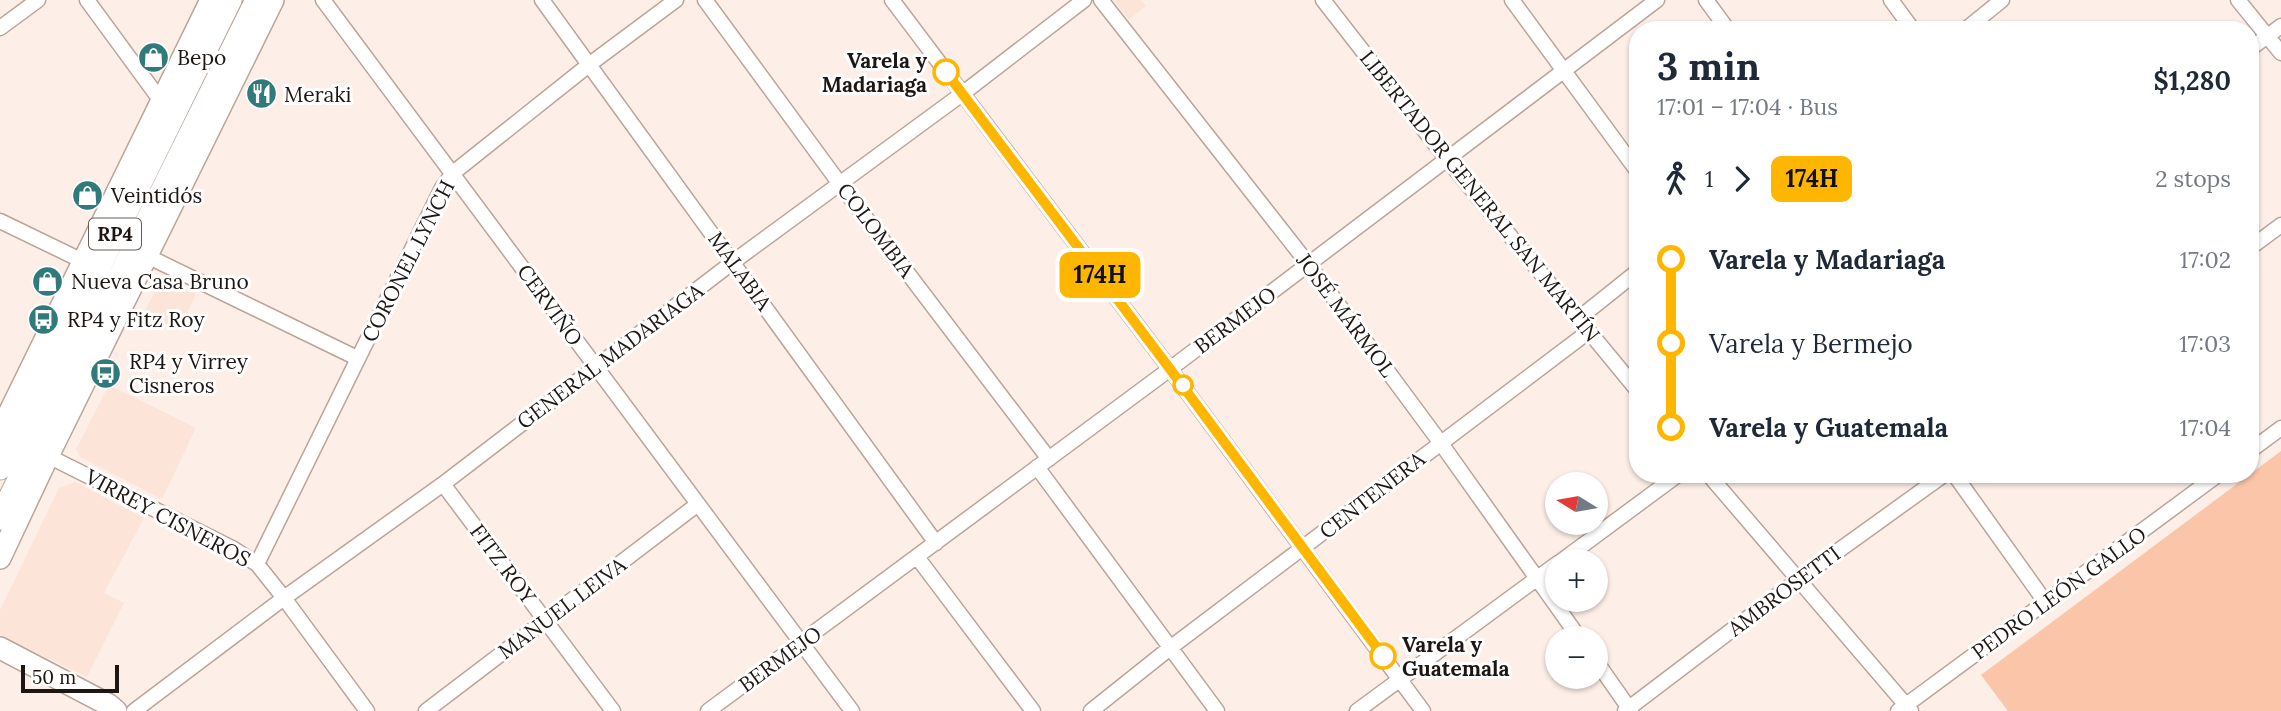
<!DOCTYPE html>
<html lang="en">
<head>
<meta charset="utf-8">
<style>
	body { margin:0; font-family:Lora,serif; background:#f6f6f7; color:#1f2937; height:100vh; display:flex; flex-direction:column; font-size:26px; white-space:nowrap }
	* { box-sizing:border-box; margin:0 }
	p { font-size:23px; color:#747a83 }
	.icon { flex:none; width:38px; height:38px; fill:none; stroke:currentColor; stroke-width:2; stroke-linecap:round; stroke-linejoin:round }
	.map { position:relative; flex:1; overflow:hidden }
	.drawer { position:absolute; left:1629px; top:21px; width:630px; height:462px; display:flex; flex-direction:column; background:#fff; border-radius:28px; box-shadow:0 2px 5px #0004 }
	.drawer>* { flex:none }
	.badge { padding:0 14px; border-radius:10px; font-size:24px; line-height:46px }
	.needle { width:46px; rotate:281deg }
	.tools { position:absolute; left:1545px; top:472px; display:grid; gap:14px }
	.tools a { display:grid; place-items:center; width:63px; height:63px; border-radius:50%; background:#fff; box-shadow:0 2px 5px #0004; font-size:35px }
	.scale { position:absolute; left:21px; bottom:18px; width:98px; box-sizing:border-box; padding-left:7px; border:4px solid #1e1612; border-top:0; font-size:19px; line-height:24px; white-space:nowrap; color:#1e1612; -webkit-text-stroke:5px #fff; paint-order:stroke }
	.map>.badge { position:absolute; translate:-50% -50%; box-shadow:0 0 0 4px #fff }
	.legs { display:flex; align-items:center; gap:10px; height:77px; padding:0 28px; font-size:23px }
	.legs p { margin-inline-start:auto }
	.headline { display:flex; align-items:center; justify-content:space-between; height:119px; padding:0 28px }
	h1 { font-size:38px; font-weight:800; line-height:52px }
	ul { padding:0 28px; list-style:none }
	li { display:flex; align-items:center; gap:24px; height:84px; font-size:26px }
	li i { display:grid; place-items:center; width:10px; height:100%; margin:0 9px; background:currentColor }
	li i::after { content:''; width:18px; height:18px; margin:-9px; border:5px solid; border-radius:50%; background:#fff }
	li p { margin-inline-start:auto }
	li:first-child i { background:linear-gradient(#0000 50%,currentColor 0) }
	li:last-child i { background:linear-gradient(currentColor 50%,#0000 0) }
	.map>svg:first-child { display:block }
	.built { fill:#fde4d8 }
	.green { fill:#fbc5a9 }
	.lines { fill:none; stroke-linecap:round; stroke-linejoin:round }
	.street-casing { stroke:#baa499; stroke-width:17 }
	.secondary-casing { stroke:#baa499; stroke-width:24 }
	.primary-casing { stroke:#baa499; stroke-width:25 }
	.street { stroke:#fff; stroke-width:14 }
	.secondary { stroke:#fff; stroke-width:21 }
	.primary { stroke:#fff; stroke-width:23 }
	.line-1-casing { stroke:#fff; stroke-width:16 }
	.line-1 { stroke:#feb600; stroke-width:10 }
	.stop-1-dot { fill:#fff; stroke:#feb600; stroke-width:3.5 }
	.labels { text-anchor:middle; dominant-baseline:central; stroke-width:6; stroke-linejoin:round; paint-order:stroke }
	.shield { fill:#fff; stroke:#625c59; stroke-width:2 }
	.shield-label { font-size:19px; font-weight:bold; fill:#1e1612 }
	.poi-label { font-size:21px; fill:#1e1612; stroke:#fff; text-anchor:start }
	.stop-label { font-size:21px; font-weight:bold; fill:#1e1612; stroke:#fff; text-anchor:end }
	.street-label { font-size:21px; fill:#1e1612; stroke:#fff }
</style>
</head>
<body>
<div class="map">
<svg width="2281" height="711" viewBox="0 0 2281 711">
	<rect width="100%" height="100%" fill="#fdefe8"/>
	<path class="built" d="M1114,0H1141L1146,6L1129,20Z
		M170,280L196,294L179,331L144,312L159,284Z
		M109,385L196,428L162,499L80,457L76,449Z
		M75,482L144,518L104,593L124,603L87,677L0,635V610L59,488Z"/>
	<path class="green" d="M2281,451V711H2008L1981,675Z"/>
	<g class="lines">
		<defs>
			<path id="street" d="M87,0L161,101
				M323,0L852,711
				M542,0L936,543
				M705,0L840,184L1049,459
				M892,0L1170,369L1423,711
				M1101,0L1309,265L1440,442L1580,639
				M1323,0L1446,158L1638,391
				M1512,0L1638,172
				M1706,0L1728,30
				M1891,0L1913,30
				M2238,0L2281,53
				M0,28L38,0
				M1965,30L2002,0
				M2250,49L2281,26
				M0,221L91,265
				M2250,248L2281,225
				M147,256L357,358
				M1578,319L1638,271
				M2250,451L2281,428
				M42,453L232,548L257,564L284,598L367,711
				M1037,467L1217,711
				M1708,474L1911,711
				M1954,474L2046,603
				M443,484L613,711
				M917,557L1033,711
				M1560,562L1679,474
				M257,564L442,188L453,173L590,64L676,0
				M1596,661L1631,711
				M134,711L284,598L443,484L733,262L962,94L1084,0
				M426,711L698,504
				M708,711L1170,369L1657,0
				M1091,711L1170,648L1588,332
				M1357,711L1558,563
				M1625,711L1799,579L1945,474
				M1898,711L2219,474"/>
			<path id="secondary" d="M0,432L211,0
				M0,558L48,456L273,0
				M0,648L109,705L116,711"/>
			<path id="primary" d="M0,468L230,0
				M0,518L257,0"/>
		</defs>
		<use href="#street" class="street-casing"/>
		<use href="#secondary" class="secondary-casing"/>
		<use href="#primary" class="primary-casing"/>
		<use href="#street" class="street"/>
		<use href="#secondary" class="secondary"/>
		<use href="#primary" class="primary"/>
	</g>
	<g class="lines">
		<defs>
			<path id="line-1" d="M946,72L1170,369L1383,656"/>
		</defs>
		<use href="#line-1" class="line-1-casing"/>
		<use href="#line-1" class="line-1"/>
	</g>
	<defs>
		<symbol id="shop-disc" viewBox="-11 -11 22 22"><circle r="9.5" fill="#307a7c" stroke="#fff"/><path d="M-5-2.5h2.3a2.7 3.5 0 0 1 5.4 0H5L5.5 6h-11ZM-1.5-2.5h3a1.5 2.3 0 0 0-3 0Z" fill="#fff"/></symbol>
		<symbol id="restaurant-disc" viewBox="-11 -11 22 22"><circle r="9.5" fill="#307a7c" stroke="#fff"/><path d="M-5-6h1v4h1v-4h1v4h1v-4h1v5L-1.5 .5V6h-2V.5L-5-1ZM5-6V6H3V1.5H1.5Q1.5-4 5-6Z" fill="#fff"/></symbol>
		<symbol id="bus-disc" viewBox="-11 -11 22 22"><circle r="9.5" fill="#307a7c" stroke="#fff"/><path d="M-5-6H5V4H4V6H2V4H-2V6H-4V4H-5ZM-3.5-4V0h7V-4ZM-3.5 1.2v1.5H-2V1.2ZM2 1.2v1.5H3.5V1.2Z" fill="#fff"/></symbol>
	</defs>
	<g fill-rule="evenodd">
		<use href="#shop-disc" x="136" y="40" width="35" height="35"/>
		<use href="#restaurant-disc" x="244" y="76" width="35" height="35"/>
		<use href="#shop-disc" x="70" y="178" width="35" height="35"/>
		<use href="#shop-disc" x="30" y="264" width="35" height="35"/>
		<use href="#bus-disc" x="26" y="302" width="35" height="35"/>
		<use href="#bus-disc" x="88" y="356" width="35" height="35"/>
	</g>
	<g class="stop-1-dot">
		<circle cx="946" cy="72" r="12"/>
		<circle cx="1183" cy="385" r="9"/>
		<circle cx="1383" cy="656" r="12"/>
	</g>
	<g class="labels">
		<rect class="shield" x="89" y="218.5" width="52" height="31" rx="5"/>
		<g class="shield-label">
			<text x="115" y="234">RP4</text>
		</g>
		<g class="poi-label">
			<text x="177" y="57">Bepo</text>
			<text x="284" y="94">Meraki</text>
			<text x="111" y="195">Veintidós</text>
			<text x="71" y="281">Nueva Casa Bruno</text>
			<text x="67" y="319">RP4 y Fitz Roy</text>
			<text x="129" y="361">RP4 y Virrey<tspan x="129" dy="24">Cisneros</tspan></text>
		</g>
		<g class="stop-label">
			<text x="927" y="60">Varela y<tspan x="927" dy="24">Madariaga</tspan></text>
			<text x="1402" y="644" text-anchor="start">Varela y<tspan x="1402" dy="24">Guatemala</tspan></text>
		</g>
		<g class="street-label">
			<text transform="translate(1480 196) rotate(51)">LIBERTADOR GENERAL SAN MARTÍN</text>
			<text transform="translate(876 230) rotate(53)">COLOMBIA</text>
			<text transform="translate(408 261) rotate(-63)">CORONEL LYNCH</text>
			<text transform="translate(740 271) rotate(54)">MALABIA</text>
			<text transform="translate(550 305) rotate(54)">CERVIÑO</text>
			<text transform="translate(1346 315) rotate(53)">JOSÉ MÁRMOL</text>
			<text transform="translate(1235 320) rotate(-37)">BERMEJO</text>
			<text transform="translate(610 356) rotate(-37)">GENERAL MADARIAGA</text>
			<text transform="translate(1372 495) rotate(-38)">CENTENERA</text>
			<text transform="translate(168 518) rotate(28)">VIRREY CISNEROS</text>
			<text transform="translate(503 564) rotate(53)">FITZ ROY</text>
			<text transform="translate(1784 591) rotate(-37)">AMBROSETTI</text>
			<text transform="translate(2059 593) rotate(-36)">PEDRO LEÓN GALLO</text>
			<text transform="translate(562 608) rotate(-37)">MANUEL LEIVA</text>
			<text transform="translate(780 659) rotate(-36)">BERMEJO</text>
		</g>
	</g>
</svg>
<div class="tools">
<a><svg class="needle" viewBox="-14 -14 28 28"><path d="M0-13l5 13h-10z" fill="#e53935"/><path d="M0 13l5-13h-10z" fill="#747a83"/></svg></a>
<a>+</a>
<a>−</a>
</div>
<div class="scale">50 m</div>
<b class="badge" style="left:1100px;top:275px;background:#feb600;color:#111">174H</b>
<section class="drawer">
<div class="headline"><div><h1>3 min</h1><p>17:01 – 17:04 · Bus</p></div><b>$1,280</b></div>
<div class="legs"><svg class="icon" aria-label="walk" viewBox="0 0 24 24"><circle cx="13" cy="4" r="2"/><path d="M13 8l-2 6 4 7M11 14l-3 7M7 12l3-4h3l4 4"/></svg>1<svg class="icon" aria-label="forward" viewBox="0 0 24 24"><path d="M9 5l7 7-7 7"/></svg><b class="badge" style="background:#feb600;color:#111">174H</b><p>2 stops</p></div>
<ul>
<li><i style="color:#feb600"></i><b>Varela y Madariaga</b><p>17:02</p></li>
<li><i style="color:#feb600"></i><span>Varela y Bermejo</span><p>17:03</p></li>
<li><i style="color:#feb600"></i><b>Varela y Guatemala</b><p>17:04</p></li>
</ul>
</section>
</div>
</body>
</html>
